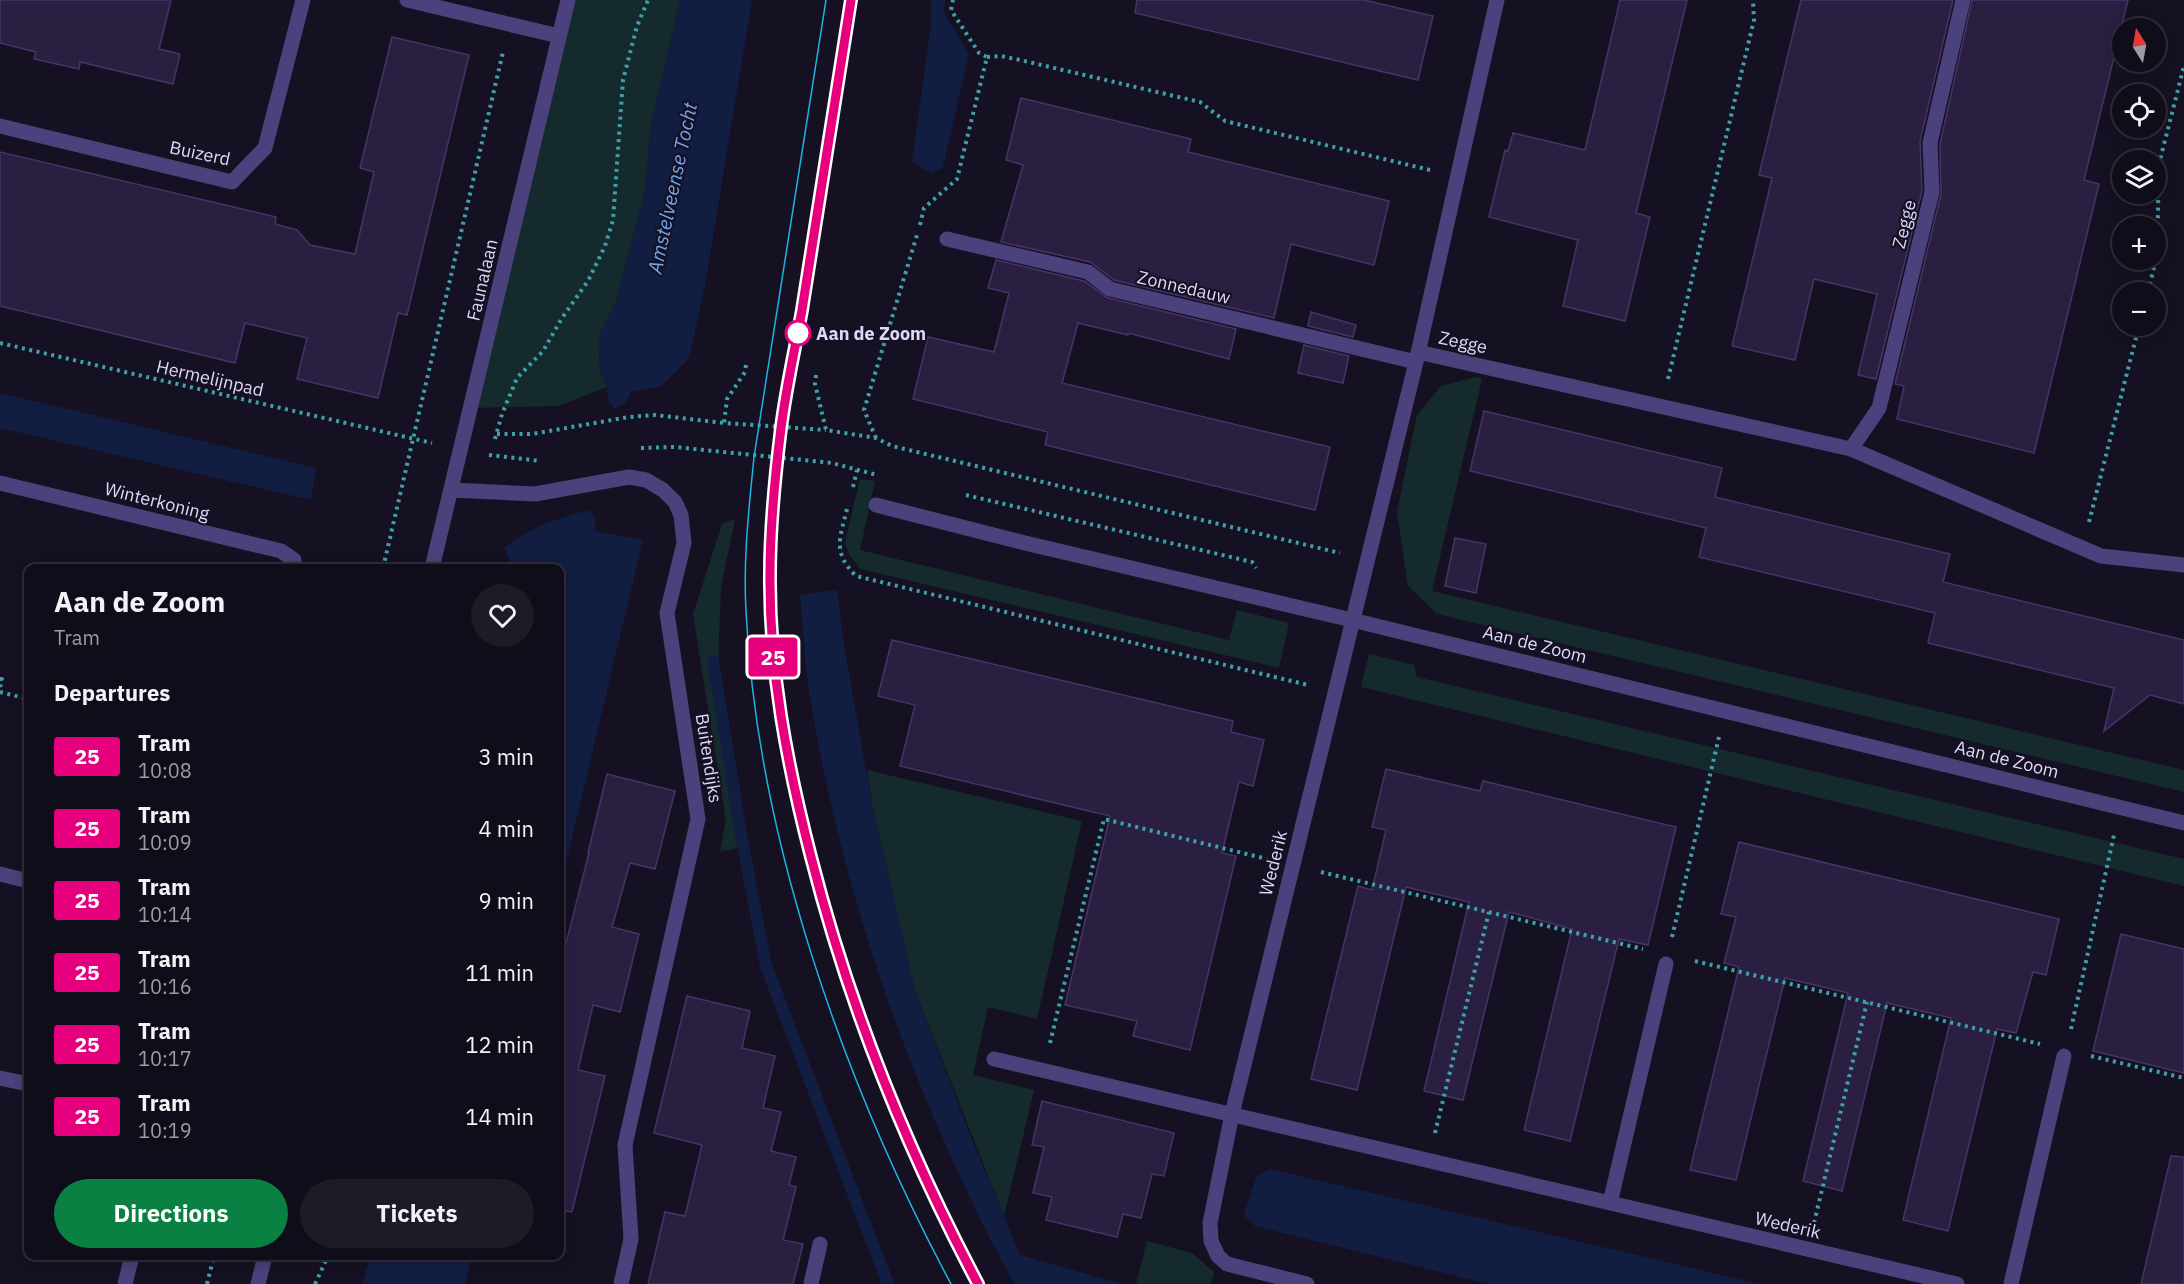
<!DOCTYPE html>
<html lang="en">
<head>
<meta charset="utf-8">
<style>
	body { margin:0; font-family:"IBM Plex Sans",sans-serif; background:#1e1b27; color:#f1f3f6; height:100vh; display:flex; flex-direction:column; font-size:22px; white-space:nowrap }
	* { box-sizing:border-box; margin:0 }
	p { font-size:20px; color:#9c9ca2 }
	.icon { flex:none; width:33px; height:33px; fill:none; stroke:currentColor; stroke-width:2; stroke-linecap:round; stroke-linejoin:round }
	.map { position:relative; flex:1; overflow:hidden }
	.side { position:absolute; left:24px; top:564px; width:540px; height:696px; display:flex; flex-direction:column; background:#100d1a; border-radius:12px; box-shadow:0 3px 15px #0003,0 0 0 2px #302d39 }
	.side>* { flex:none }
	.badge { padding:0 12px; border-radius:4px; font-size:21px; line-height:39px }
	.needle { width:39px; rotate:349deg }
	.buttons { position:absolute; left:2112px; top:18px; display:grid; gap:12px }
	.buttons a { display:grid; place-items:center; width:54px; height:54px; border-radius:50%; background:#100d1a; box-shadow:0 3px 15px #0003,0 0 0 2px #302d39; font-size:30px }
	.map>.badge { position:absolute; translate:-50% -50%; box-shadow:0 0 0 3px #fff }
	h2 { padding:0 30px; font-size:22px; line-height:54px }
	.round { display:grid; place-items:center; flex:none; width:63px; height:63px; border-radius:32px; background:#1e1b27 }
	.summary { display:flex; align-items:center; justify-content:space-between; height:102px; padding:0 30px }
	h1 { font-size:28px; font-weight:800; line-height:45px }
	.cta { display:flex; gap:12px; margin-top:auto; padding:12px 30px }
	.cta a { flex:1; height:69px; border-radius:36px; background:#0b8043; color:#fff; font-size:24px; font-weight:800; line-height:69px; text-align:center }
	.cta a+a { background:#1e1b27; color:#f1f3f6 }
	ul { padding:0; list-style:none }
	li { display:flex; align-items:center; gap:18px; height:72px; padding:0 30px }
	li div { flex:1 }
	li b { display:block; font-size:22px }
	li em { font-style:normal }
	li .badge { min-width:66px; font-weight:700; text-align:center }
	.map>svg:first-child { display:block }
	.green { fill:#152a2c }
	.water { fill:#121e41 }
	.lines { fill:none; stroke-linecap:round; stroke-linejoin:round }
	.stream { stroke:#121e41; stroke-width:12 }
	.building { fill:#2a1f41; stroke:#45346a; stroke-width:1.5 }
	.path { stroke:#3da2a8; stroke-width:4; stroke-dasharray:3 4.5; stroke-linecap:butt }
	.minor { stroke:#4b417c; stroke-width:15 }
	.tram { stroke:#1bb6e2; stroke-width:1.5 }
	.line-casing { stroke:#fff; stroke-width:14 }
	.line { stroke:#e6007e; stroke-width:9 }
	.stop-dot { fill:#fff; stroke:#e6007e; stroke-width:3 }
	.labels { text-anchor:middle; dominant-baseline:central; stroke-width:4.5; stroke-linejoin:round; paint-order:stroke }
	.street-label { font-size:18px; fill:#dfd7fa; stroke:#161122 }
	.stop-label { font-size:18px; font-weight:bold; fill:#dfd7fa; stroke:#161122; text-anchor:start }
	.water-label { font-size:20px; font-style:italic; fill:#71a5ee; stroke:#161122 }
</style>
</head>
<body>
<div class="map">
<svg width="2184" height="1284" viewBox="0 0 2184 1284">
	<rect width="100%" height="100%" fill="#161122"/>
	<path class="green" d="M567,0H680L650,130L645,191L616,302L600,334L599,368L607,387L558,406L471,408Z
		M1476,377L1482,379L1432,591L2184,770V792L1437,614L1408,586L1397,512L1417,415L1441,386Z
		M860,479L875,481L860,550L1229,640L1237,610L1289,623L1279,668L860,569L849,554L845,542Z
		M735,519L721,587L718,667L747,846L720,852L726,820L693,614L722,524Z
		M1369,654L1414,665L1417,677L2184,859V886L1361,687Z
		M867,770L1082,821L1037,1019L988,1007L973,1075L1034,1090L1004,1216L915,991L872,804Z
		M1147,1241L1192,1253L1214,1272L1211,1284H1136Z"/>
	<path class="water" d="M680,0H752L705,285L689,358L660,387L631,392L626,402L615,409L609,402L607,387L599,368L600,334L616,302L645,191L650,130Z
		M931,0H946L943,11L969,54L943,167L931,174L912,161L931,25Z
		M0,393L316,468L311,500L0,428Z
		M588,510L595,518V531L643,540L560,888V568H513L504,548C529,527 557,519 588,510Z
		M837,590L843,639L872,804L915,991L971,1137L1020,1255L1122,1284H1014C916,1102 845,907 811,703C805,668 803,631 800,595Z
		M1270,1169L1760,1284H1489L1255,1226L1244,1215L1256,1177Z
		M371,1256H472L465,1284H362Z"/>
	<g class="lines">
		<path class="stream" d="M713,661L742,840L766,966L888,1284"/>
	</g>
	<path class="building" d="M0,0H171L159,49L180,54L173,84L80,62L79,69L34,59L36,52L0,43Z
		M1137,0H1364L1433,16L1418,80L1135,13Z
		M1620,0H1687L1636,213L1650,217L1625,321L1563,306L1578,240L1489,217L1505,150L1508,151L1513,133L1585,150Z
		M1801,0H1953L1920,141L1922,191L1876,379L1858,375L1877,294L1814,279L1795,360L1732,346L1772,178L1759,175Z
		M1972,0H2128L2084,180L2099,184L2034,453L1897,419L1904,386L1895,384L1941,194L1940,144Z
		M392,37L469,55L407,315L398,313L378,398L297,379L307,338L245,323L235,363L0,306V152L276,217L275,224L297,230L310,245L355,254L374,172L360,168Z
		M1021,98L1191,139L1188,152L1389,201L1374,265L1291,244L1274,318L1114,280L1090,262L1001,242L1023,165L1006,160Z
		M996,260L1084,281L1108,298L1236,329L1229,359L1128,333V335L1078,323L1062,383L1330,447L1315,510L1045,445L1048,432L913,399L928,337L994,352L1009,293L988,288Z
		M1311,312L1356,325L1353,337L1308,326Z
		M1304,345L1349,356L1343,383L1298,373Z
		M1484,411L1722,468L1715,497L1950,554L1943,582L2184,640V704L2150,695L2104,731L2114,688L1928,643L1935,613L1699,557L1706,528L1470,471Z
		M1455,538L1486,544L1476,593L1445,586Z
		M892,640L1233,721L1231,732L1264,740L1253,786L1239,782L1222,853L1236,856L1190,1050L1133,1036L1137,1021L1065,1005L1110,816L900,766L915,705L878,696Z
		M1386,769L1480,791L1483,781L1676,827L1648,945L1619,939L1570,1141L1524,1130L1572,929L1509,912L1463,1100L1424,1091L1469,902L1406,887L1357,1090L1311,1079L1358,886L1372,890L1386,830L1372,827Z
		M607,774L675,791L655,869L630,863L612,927L639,934L620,1012L593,1005L578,1070L605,1076L572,1212L560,1210V967L589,853H588Z
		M1739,842L2059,919L2046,975L2033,972L2016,1033L1997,1029L1948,1231L1903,1220L1951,1018L1887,1003L1842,1191L1803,1181L1848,993L1785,978L1736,1180L1690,1170L1739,967L1724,963L1736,917L1721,914Z
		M2121,934L2184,949V1073L2093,1051Z
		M687,996L750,1011L742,1048L775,1056L763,1108L781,1112L771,1151L796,1157L789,1185L796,1187L783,1240L803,1244L793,1284H648L665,1212L685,1216L702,1145L654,1133Z
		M1042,1101L1174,1133L1164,1176L1152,1174L1141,1218L1123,1214L1117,1237L1046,1220L1052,1197L1033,1193L1044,1147L1032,1145Z
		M2171,1156L2184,1157V1284H2141Z"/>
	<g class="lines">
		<path class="path" d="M987,57L1001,56L1020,60L1200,102L1225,121L1430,170
			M920,225L924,208L957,179L987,57L979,53L951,10L953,0
			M2148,292L2157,255L2159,164L2184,66
			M0,343L432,443
			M746,365L745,372L727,399L724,423L826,430
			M816,375L815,384L826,430L876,438L892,446L1340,553
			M1668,379L1754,20L1753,0
			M497,434H532L629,417L655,415L724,423
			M876,438L864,410L917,235
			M495,439L502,414L517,378L543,351L562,318L588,281L605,246L613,220L623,80L637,26L648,0
			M641,448L675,447L832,463L877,475
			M489,455L541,461
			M853,487L857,470
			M966,495L1252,562L1256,568
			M847,509C840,538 832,552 856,576L1308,685
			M2089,522L2139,326
			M383,568L503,52
			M0,679H2L0,687
			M0,692L28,699
			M1321,872L1643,949
			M1672,937L1719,737
			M1695,961L2040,1044
			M2071,1029L2114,835
			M1050,1043L1104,819L1267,859
			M2091,1056L2184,1078
			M1435,1133L1489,912
			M1814,1223L1867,1002
			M207,1284L214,1256
			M315,1284L328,1256"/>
		<path class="minor" d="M407,0L559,36
			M0,126L232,182L265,148L303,0
			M947,239L1088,272L1110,289L1416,362
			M1418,352L1851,449L2101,556L2184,565
			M1851,449L1879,408L1932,192L1930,143L1963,0
			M0,483L281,551L294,560L295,568
			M451,490L535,494L629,477L646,480L663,490L675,502L681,515L684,543L667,613L698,819L625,1145L631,1239L621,1284
			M876,505L1025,543L1352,620L2184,823
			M432,568L568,0
			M0,874L28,881
			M994,1059L1957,1284
			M0,1078L28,1084
			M1610,1203L1666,964
			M125,1284L132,1256
			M258,1284L265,1256
			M811,1284L820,1244
			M1307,1284L1227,1264L1218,1256L1211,1241L1210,1223L1232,1114L1416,362L1497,0
			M2011,1284L2064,1056"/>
		<path class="tram" d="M826,0L754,457C749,508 743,559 746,611C757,838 844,1084 951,1284
			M851,0C835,105 819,211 801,316C786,402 771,487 770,574C769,668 786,760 809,850C848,1001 904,1146 978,1284"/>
	</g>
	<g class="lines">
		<defs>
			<path id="line" d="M851,0C835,103 819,206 802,310C795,349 786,388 781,428C775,476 770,525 770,574C769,670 787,764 811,857C849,1006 906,1148 978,1284"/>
		</defs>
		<use href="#line" class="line-casing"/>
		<use href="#line" class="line"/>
	</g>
	<circle class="stop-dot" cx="798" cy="333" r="12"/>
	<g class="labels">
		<g class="street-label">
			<text transform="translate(200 153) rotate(12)">Buizerd</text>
			<text transform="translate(1904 224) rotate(-76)">Zegge</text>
			<text transform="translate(482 280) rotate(-77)">Faunalaan</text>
			<text transform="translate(1184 287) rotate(13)">Zonnedauw</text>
			<text transform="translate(1463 342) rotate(12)">Zegge</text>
			<text transform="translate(210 378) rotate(13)">Hermelijnpad</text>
			<text transform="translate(157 501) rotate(14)">Winterkoning</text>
			<text transform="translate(1535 644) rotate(14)">Aan de Zoom</text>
			<text transform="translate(709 758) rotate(81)">Buitendijks</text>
			<text transform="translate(2007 759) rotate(14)">Aan de Zoom</text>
			<text transform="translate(1273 863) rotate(-76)">Wederik</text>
			<text transform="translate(1788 1225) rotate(13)">Wederik</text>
		</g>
		<g class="stop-label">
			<text x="816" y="333">Aan de Zoom</text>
		</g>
		<g class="water-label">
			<text transform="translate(672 188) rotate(-78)">Amstelveense Tocht</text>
		</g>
	</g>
</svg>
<div class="buttons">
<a><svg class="needle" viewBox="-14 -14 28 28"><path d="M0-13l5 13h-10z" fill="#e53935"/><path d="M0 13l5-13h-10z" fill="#9c9ca2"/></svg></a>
<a><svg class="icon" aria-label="locate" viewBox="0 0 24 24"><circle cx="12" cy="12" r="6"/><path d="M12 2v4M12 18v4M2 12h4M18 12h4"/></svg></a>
<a><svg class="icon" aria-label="layers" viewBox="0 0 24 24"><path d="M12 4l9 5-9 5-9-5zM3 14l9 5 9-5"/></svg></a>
<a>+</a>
<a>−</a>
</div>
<b class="badge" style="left:773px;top:657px;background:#e6007e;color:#fff">25</b>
<section class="side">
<div class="summary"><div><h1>Aan de Zoom</h1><p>Tram</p></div><a class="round"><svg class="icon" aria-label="heart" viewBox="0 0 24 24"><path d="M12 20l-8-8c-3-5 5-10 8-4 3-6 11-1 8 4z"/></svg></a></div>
<h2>Departures</h2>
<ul>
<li><span class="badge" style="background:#e6007e;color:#fff">25</span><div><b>Tram</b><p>10:08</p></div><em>3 min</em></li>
<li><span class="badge" style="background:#e6007e;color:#fff">25</span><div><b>Tram</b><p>10:09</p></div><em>4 min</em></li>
<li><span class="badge" style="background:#e6007e;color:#fff">25</span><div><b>Tram</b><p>10:14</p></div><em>9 min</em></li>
<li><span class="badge" style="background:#e6007e;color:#fff">25</span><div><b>Tram</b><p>10:16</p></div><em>11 min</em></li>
<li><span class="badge" style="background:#e6007e;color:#fff">25</span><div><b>Tram</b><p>10:17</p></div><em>12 min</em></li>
<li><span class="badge" style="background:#e6007e;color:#fff">25</span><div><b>Tram</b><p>10:19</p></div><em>14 min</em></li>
</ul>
<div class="cta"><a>Directions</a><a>Tickets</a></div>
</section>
</div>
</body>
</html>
